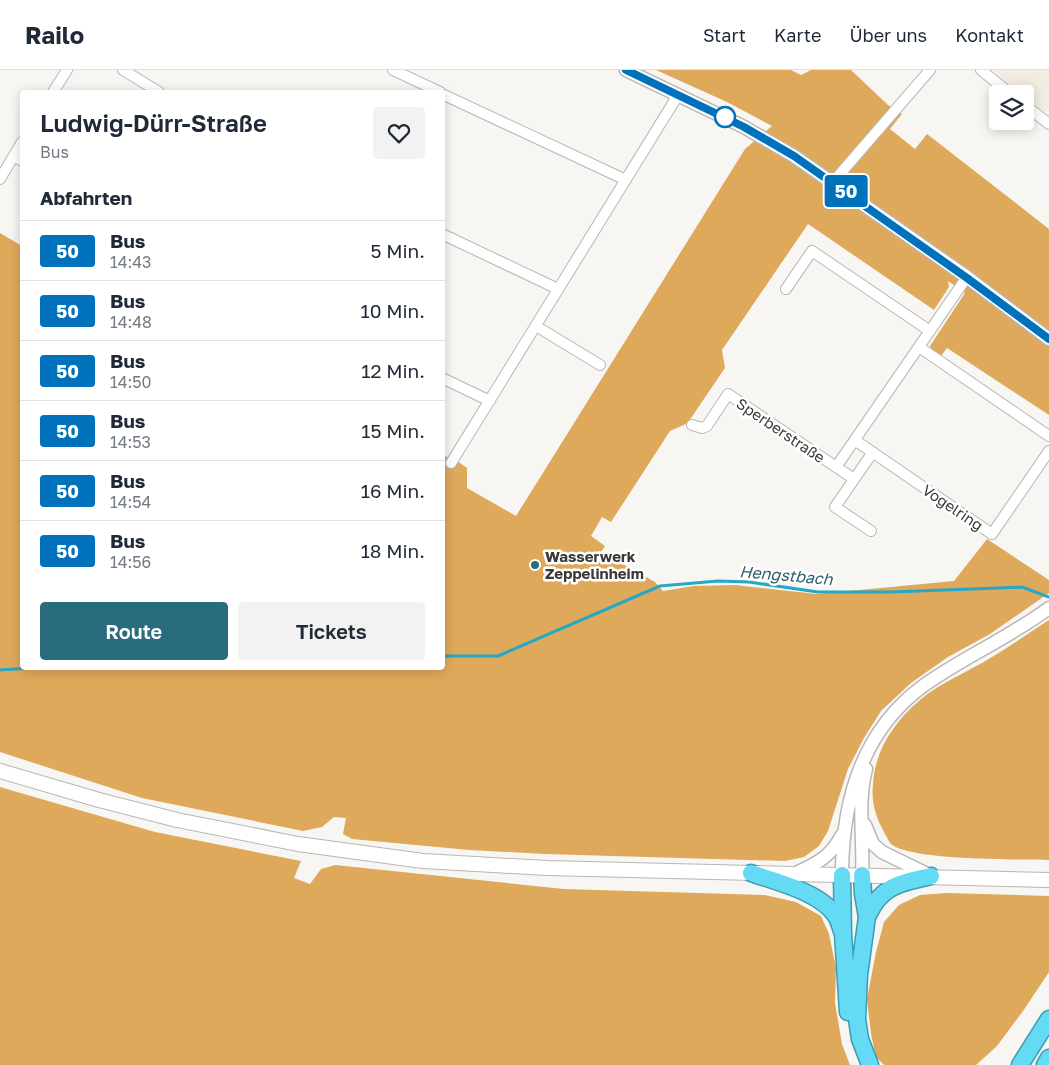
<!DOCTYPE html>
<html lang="de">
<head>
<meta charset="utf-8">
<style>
	body { margin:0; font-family:"Golos Text",sans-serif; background:#f2f2f3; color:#1f2937; height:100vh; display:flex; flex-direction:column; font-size:19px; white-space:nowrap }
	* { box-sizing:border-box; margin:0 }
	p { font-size:16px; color:#747a83 }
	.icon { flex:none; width:28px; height:28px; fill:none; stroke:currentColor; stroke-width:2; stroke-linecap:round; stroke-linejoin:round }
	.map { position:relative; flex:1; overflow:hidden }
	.panel { position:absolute; left:20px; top:20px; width:425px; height:580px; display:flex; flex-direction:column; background:#fff; border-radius:5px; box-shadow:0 2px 12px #0003 }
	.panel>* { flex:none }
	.badge { padding:0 10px; border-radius:4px; font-size:18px; line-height:32px }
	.tools { position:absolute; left:989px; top:15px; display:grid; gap:10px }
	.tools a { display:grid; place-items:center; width:45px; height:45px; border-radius:5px; background:#fff; box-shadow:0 2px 12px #0003; font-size:25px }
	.map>.badge { position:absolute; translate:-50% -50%; box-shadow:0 0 0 2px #fff }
	h2 { padding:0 20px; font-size:19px; line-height:45px }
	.round { display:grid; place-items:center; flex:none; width:52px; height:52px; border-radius:5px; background:#f2f2f3 }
	.headline { display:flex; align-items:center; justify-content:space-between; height:85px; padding:0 20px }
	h1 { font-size:24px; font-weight:600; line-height:38px }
	.cta { display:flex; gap:10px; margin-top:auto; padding:10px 20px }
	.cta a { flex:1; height:58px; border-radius:5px; background:#286c7d; color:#fff; font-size:20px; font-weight:600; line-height:58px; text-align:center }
	.cta a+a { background:#f2f2f3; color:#1f2937 }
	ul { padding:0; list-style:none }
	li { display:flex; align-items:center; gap:15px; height:60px; padding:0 20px; border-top:1px solid #e0e1e3 }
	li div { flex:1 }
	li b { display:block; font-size:19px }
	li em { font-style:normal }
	li .badge { min-width:55px; font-weight:700; text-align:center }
	header { display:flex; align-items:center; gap:30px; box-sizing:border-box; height:70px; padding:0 25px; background:#fff; border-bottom:1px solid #e0e1e3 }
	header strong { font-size:24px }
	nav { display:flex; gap:28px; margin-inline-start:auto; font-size:18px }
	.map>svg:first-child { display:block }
	.built { fill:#f3ece2 }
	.forest { fill:#dfa95c }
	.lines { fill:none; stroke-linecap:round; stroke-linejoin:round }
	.stream { stroke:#24a8c5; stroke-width:3 }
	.minor-casing { stroke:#b9b7b5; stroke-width:12 }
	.tertiary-casing { stroke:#b9b7b5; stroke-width:15 }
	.secondary-casing { stroke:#b9b7b5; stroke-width:16 }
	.trunk-casing { stroke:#3d9cb1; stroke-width:19 }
	.minor { stroke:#fff; stroke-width:10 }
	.tertiary { stroke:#fff; stroke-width:12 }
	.secondary { stroke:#fff; stroke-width:14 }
	.trunk { stroke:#64daf4; stroke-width:16 }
	.line-casing { stroke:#fff; stroke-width:11 }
	.line { stroke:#0072bc; stroke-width:8 }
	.stop-dot { fill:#fff; stroke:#0072bc; stroke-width:2.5 }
	.poi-dot { fill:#286c7d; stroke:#fff; stroke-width:2 }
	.labels { text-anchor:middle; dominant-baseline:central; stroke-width:5; stroke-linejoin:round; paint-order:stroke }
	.street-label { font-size:15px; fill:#3b3a39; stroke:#fff }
	.poi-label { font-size:15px; font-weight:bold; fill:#3b3a39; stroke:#fff; text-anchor:start }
	.water-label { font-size:16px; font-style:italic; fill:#2e5f6c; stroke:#fff }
</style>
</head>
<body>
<header>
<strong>Railo</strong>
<nav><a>Start</a><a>Karte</a><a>Über uns</a><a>Kontakt</a></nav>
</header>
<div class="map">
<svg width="1049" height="995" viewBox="0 0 1049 995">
	<rect width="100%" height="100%" fill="#f8f6f3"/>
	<path class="built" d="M993,0H1049V38L1046,42L1025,25V24H1023Z"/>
	<path class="forest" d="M656,0H791L801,5L811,0H851L888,35L902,44L890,59L915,79L927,64L1049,159V345L947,278L941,286L931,278L930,276L965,223L948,211L949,217L934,240L808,154L722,280L725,298L691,348L686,354L670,361L611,452L602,447L591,466L605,476L601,482L655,512L663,521L693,516L735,515L817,524L954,511L987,469L1049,510V523L990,564L948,587L911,613L881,641L864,668L848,699L828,761L819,776L804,787L785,791L545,784L469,780L352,769L343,764L346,748L334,747L322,757L303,761L142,728L0,682V163L22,176V598H442L443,385L460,393L467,398V418L516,446L745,79L772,56L727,32Z
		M1049,550V790C1019,789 911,791 891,774C889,772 887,767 885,764C876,747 871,734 873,714C875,680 894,652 920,630C941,612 968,602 992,587C1011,576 1030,562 1049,550Z
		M0,717L155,762L301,791L294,808L310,814L321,799L335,795L564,819L765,825L796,832L821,846L829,864L836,898L835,933L842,974L850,995H0Z
		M947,823L1049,826V902L1023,941L997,976L976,995H884L876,987L871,964L867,929L876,882L884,852L899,835L920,825Z"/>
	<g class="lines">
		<path class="stream" d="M442,586H498L660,516L718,511L749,512L818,522H891L1022,517L1049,527
			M0,600L29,598"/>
		<defs>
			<path id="minor" d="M123,0L159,22
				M393,0L440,22
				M981,0L1011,24
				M53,22L67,0
				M442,24L626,110
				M1025,35L1049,54
				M14,86L22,91
				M0,109L22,72
				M833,112L930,0
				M442,164L558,219
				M786,219L812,181L930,261
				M536,256L600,295
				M919,277L1049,366
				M442,308L490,331
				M692,355L702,358L707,356L728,324L854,409
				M856,371L992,464L1049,381
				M451,393L678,25
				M836,397L967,207
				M871,461L835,437L873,382"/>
			<path id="tertiary" d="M626,0L744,57L794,86L967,207L1049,269
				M865,755L873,774L882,782L931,806
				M796,803C818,793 830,787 842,765
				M842,805C842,732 862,661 923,616C963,587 1009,568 1049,538
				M862,805C864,770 857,733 866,699"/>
			<path id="secondary" d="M0,701L99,730L177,750L298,774L423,791L547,798L1049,810"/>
			<path id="trunk" d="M751,803C777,812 820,822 836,846C839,850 840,856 842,861
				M842,805L843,863L848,942
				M862,805L863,824L867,847L859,905L857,949L860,969L870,995
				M867,847C871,840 874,832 880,827C892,813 914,810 931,806
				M1020,995L1049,949
				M1045,995L1049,988"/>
		</defs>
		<use href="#minor" class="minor-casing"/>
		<use href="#tertiary" class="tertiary-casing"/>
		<use href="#secondary" class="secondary-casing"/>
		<use href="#trunk" class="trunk-casing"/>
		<use href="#minor" class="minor"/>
		<use href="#tertiary" class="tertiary"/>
		<use href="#secondary" class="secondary"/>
		<use href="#trunk" class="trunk"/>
	</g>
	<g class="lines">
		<defs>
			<path id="line" d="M626,0L744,57L794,86L967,208L1049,269"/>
		</defs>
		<use href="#line" class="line-casing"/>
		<use href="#line" class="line"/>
	</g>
	<circle class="stop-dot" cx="725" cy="47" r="10"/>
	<circle class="poi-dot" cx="535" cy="495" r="5"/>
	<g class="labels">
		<g class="street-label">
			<text transform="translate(781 360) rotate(34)">Sperberstraße</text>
			<text transform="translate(953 437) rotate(34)">Vogelring</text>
		</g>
		<g class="poi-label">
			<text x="545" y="486">Wasserwerk<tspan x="545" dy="17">Zeppelinheim</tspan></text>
		</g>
		<g class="water-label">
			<text transform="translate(786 505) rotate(5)">Hengstbach</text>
		</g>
	</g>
</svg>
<div class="tools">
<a><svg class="icon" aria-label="layers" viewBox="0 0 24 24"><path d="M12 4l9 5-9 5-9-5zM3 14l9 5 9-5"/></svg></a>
</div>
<b class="badge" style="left:846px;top:121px;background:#0072bc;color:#fff">50</b>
<section class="panel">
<div class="headline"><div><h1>Ludwig-Dürr-Straße</h1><p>Bus</p></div><a class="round"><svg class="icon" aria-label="heart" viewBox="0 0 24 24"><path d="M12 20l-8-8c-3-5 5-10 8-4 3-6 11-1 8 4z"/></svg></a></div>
<h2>Abfahrten</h2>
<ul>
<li><span class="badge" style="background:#0072bc;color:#fff">50</span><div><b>Bus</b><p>14:43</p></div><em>5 Min.</em></li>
<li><span class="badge" style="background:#0072bc;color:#fff">50</span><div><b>Bus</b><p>14:48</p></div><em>10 Min.</em></li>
<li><span class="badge" style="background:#0072bc;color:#fff">50</span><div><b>Bus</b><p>14:50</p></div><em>12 Min.</em></li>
<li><span class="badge" style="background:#0072bc;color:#fff">50</span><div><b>Bus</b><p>14:53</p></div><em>15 Min.</em></li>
<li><span class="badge" style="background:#0072bc;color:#fff">50</span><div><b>Bus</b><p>14:54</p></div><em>16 Min.</em></li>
<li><span class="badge" style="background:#0072bc;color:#fff">50</span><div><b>Bus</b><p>14:56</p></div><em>18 Min.</em></li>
</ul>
<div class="cta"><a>Route</a><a>Tickets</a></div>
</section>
</div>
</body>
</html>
